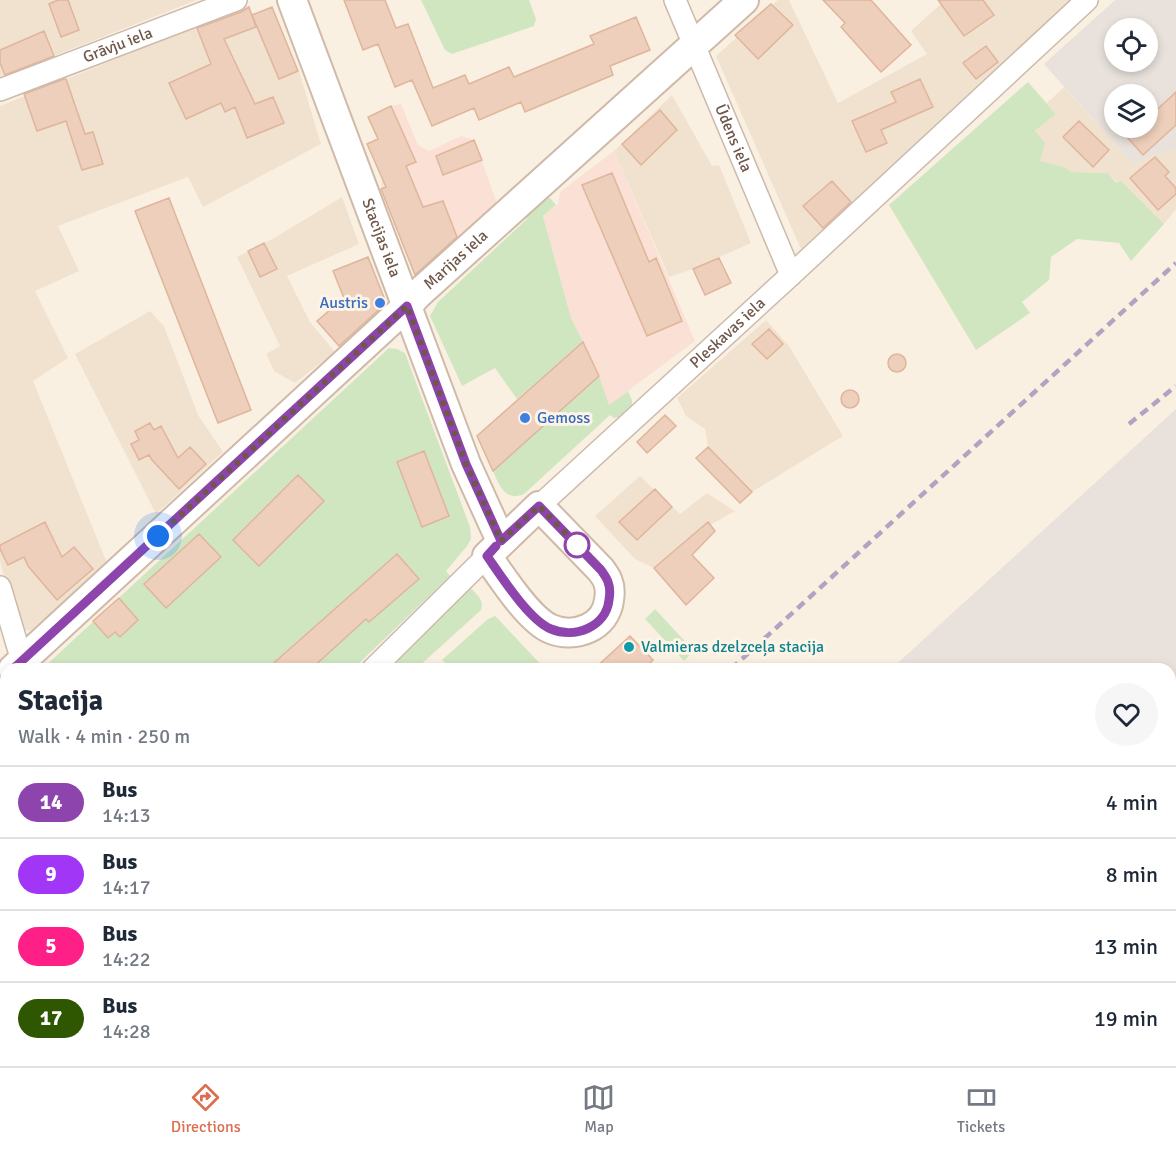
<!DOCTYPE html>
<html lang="en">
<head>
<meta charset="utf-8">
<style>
	body { margin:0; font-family:Signika,sans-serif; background:#f6f6f7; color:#1f2937; height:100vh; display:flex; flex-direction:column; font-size:22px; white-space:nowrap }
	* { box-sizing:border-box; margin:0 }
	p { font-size:20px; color:#747a83 }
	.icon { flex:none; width:33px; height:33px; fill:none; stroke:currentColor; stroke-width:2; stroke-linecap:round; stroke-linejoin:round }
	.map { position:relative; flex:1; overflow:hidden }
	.side { position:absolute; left:0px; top:663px; width:1176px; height:404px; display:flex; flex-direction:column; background:#fff; border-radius:18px 18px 0 0; box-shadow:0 3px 9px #0003 }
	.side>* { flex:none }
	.badge { padding:0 12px; border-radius:20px; font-size:21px; line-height:39px }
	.fabs { position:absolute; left:1104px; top:18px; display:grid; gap:12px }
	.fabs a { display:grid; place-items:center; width:54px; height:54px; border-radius:50%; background:#fff; box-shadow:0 3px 9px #0003; font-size:30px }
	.you { position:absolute; width:30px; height:30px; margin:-15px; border:4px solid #fff; border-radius:50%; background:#1a73e8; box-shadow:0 0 0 9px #1a73e833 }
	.map>.badge { position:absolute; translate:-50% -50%; box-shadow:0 0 0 3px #fff }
	.round { display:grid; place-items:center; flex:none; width:63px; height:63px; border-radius:32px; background:#f6f6f7 }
	.summary { display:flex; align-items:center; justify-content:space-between; height:102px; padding:0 18px }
	h1 { font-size:28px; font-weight:800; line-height:45px }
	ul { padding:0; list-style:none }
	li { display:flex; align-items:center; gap:18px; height:72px; padding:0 18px; border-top:2px solid #e0e1e3 }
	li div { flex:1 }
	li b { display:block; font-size:22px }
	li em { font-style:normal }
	li .badge { min-width:66px; font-weight:700; text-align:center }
	.tab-bar { display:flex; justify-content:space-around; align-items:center; height:84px; border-top:2px solid #e0e1e3; background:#fff; font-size:16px; color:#747a83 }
	.tab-bar a { display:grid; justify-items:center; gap:3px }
	.tab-bar .selected { color:#dc6d4e }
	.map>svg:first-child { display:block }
	.residential { fill:#f1e2d0 }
	.commercial { fill:#fae0d5 }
	.industrial { fill:#e9e2dc; fill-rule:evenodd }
	.green { fill:#d0e6c1 }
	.building { fill:#edcfbb; stroke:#dfb59c; stroke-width:1.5 }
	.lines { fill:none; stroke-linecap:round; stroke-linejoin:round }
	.street-casing { stroke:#ccbaac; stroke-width:24 }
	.secondary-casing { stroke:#cfbaa9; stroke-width:32 }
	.street { stroke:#fff; stroke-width:21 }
	.secondary { stroke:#fff; stroke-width:28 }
	.rail { stroke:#b3a2c1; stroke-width:4.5; stroke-dasharray:9 6; stroke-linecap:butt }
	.line-casing { stroke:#fff; stroke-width:14 }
	.line { stroke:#8e44ad; stroke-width:9 }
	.walk { stroke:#6f574a; stroke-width:6; stroke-dasharray:0 10.8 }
	.shop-dot { fill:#3f7fe0; stroke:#fdf4e7; stroke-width:2 }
	.stop-dot { fill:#fff; stroke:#8e44ad; stroke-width:3 }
	.culture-dot { fill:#0f9aa8; stroke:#fdf4e7; stroke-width:2 }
	.labels { text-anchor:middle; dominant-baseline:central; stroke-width:6; stroke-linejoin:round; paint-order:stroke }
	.street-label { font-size:16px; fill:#6f574a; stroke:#fdf4e7 }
	.shop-label { font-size:16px; fill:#366cbe; stroke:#fdf4e7; text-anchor:end }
	.culture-label { font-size:16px; fill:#0d838f; stroke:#fdf4e7; text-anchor:start }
</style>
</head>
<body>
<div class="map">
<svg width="1176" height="1066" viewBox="0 0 1176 1066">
	<rect width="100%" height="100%" fill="#faf0e1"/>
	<path class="residential" d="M0,0H197L0,77Z
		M778,0H789L838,103L927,54L911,31L945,0H1074L801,249L716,56Z
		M249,7L252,15L272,7L299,71L321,144L203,207L188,177L58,226L79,271L35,291L68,358L33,381L107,563L30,631L18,628L0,561V106L197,26Z
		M1064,87L1134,165L1148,157L1176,150V209L1164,224L1121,181L1117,183L1108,173L1071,172L1067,168L1040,162L1034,132L1056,114L1047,103Z
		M672,95L712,166L719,165L751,243L693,269L669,277L614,151Z
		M342,197L359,244L287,276L310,322L335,352L295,383L274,371L266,354L280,346L237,257L274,238Z
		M150,311L164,326L198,415L223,452L156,514L75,354Z
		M766,320L789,346L843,436L752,492L708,447L705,429L686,416L677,398Z
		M640,476L680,514L707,493L735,511L694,534L654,568L635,559L595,516Z"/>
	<path class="commercial" d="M401,104L418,145L429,151L461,136L474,140L498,206L459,242L442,251L443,257L416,277L381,189L382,177L367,144L378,139L368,117L391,106Z
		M614,151L695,341L609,405L599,376L571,318L543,216L558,204L560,192Z"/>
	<path class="industrial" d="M1115,0H1176V150L1148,157L1134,165L1044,64ZM1114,28H1148V62H1114ZM1114,94H1148V128H1114Z
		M1176,409V784L1170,789V669H891Z
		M462,1060L833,1061L826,1066H456Z"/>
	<path class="green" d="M421,0H529L536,19L534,26L452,54L445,50Z
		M1028,82L1056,114L1035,131L1045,143L1040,161L1067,168L1071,172L1108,173L1116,183L1121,181L1164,224L1131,261L1119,243L1077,239L1051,257L1049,280L1022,302L1030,313L976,350L889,205Z
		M543,195L551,199L556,205L543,216L571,318L583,342L517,399L495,368L462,386L430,316L438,302L527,219V204Z
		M389,348L397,349L405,353L470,527L471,539L467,546L446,571L450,576L353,669H42Z
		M599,376L609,405L628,391L632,400V408L625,416L614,418L610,415L524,494C505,502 499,485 493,471Z
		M470,587C476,594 485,600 481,610L416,669H390L456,603L463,592Z
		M655,609L694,651L684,661L645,619Z
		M495,616L499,620L545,669H452L442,660L488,619Z
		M6,703V882L0,888V709Z
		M1173,808L1176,815V1066H853L860,1060H1170V811Z
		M6,905V1002L0,1004V911Z"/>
	<path class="building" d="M58,0H68L79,30L61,37L49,4Z
		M344,0H385L396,28L408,24L433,88L465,75L469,84L509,67L514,77L594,44L590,36L636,17L650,50L610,66L613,75L525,112L521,102L479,120L474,108L432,126L412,80L395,87L378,44L363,50Z
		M823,0H871L911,45L881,72L841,27L845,23Z
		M938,0H983L994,15L964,36Z
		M771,4L793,25L758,59L735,35Z
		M249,7L256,27L224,39L255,104L273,97L284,123L247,138L235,107L225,112L221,103L186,119L169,83L211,64L197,28L241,12Z
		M272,7L298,71L279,79L252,15Z
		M44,31L54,56L5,75L0,63V50Z
		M986,46L998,62L976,79L963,63Z
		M64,79H66L85,134L93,132L103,164L82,170L66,121L37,131L24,94Z
		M920,79L933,107L881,130L887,143L866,152L852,121L896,102L891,92Z
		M1176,92V125L1143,155L1127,137L1137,128H1148V118Z
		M391,106L416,162L406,166L423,207L443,201L457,237L415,275L381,189L386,187L367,144L378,139L368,117Z
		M660,110L677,130L641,165L622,144Z
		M1079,121L1109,150L1093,167L1063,137Z
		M474,140L482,160L443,175L436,156Z
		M1155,157L1169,172L1165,176L1176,188V194L1158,210L1130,178Z
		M612,173L649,262L656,258L682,321L647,336L582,185Z
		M832,181L851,202L823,228L803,206Z
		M169,198L251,410L218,423L135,211Z
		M264,243L277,269L260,277L248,251Z
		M368,257L385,300L384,305L339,346L317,321L344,298L333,271Z
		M719,258L731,283L705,295L693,269Z
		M769,329L783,344L767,359L752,344Z
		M583,342L599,376L493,471L477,436Z
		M888 363a9 9 0 1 1 18 0a9 9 0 1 1-18 0Z
		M841 399a9 9 0 1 1 18 0a9 9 0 1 1-18 0Z
		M665,415L676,426L647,453L637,442Z
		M150,423L154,430L161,426L178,458L190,447L206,464L179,489L152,460L149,455L139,460L131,444L139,440L135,431Z
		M708,447L752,492L740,503L696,458Z
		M424,451L449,516L422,527L397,462Z
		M298,475L324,501L259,566L233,540Z
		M655,489L672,507L637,540L619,522Z
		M45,522L62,557L74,547L93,569L57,600L28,566L24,557L8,565L0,549V545Z
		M708,522L715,531L692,555L714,578L686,605L654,568Z
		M199,534L221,557L166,608L144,584Z
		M397,554L419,579L369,622L366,619L311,669H267Z
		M119,598L138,620L120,637L115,632L108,638L93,621Z
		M630,636L653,660L644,669H594Z"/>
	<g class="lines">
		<defs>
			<g id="street">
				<path id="s1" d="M675,0L791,275"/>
				<path id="s2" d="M0,90L236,0"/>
				<path id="s3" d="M539,506L791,275L1087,0"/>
				<path d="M0,587L22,661"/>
				<path d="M373,669L487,556"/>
				<path d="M1170,777L1176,772"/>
				<path d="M0,899L6,892"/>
				<path d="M801,1066L808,1060"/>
			</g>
			<g id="secondary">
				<path id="s4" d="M292,0L466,464L501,541"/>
				<path d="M539,506L601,570C603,573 607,578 608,582C610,587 610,594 609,600C606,627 575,639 551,629C529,620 501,576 487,556Z"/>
				<path id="s5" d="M13,669L407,306L418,294L744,0"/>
			</g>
		</defs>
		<use href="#street" class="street-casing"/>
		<use href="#secondary" class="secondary-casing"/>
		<use href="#street" class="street"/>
		<use href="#secondary" class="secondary"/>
		<path class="rail" d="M1129,424L1176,386
			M731,669L1176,263
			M33,1066L39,1060
			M313,1066L318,1060
			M642,1066L649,1060"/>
	</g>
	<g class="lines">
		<defs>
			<path id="line" d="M13,669L407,306L466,464L501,541L539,506L601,570C603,573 607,578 608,582C610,587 610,594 609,600C606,627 575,639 551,629C529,620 501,576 487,556L496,546"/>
		</defs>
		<use href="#line" class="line-casing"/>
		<use href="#line" class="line"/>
		<path class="walk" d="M158,536L407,306L466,464L501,541L539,506L581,549L577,545"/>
	</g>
	<g class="shop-dot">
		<circle cx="380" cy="303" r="6"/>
		<circle cx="525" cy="418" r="6"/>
	</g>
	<circle class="stop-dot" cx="577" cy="545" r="12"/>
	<circle class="culture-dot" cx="629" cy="647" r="6"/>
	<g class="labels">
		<g class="street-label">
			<text stroke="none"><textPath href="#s2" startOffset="126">Grāvju iela</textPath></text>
			<text stroke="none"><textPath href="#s1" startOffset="150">Ūdens iela</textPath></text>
			<text stroke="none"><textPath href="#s4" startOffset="254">Stacijas iela</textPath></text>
			<text stroke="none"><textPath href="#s5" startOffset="603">Marijas iela</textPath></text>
			<text stroke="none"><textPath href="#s3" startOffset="256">Pleskavas iela</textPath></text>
		</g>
		<g class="shop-label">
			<text x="368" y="303">Austris</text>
			<text x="537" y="418" text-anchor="start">Gemoss</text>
		</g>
		<g class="culture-label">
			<text x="641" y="647">Valmieras dzelzceļa stacija</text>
		</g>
	</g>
</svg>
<div class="fabs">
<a><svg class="icon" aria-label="locate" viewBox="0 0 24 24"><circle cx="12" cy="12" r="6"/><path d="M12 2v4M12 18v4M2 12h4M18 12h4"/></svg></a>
<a><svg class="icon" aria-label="layers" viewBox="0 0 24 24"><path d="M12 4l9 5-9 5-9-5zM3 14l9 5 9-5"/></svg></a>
</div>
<div class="you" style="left:158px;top:536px"></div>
<section class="side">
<div class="summary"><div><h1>Stacija</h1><p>Walk · 4 min · 250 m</p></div><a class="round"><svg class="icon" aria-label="heart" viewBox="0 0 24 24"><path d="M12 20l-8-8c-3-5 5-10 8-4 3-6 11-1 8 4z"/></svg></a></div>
<ul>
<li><span class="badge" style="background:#8e44ad;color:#fff">14</span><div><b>Bus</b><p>14:13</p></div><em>4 min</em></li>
<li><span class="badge" style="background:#a236f6;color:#fff">9</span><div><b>Bus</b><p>14:17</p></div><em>8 min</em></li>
<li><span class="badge" style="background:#fe1f87;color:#fff">5</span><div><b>Bus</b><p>14:22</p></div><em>13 min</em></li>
<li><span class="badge" style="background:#2f5601;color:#fff">17</span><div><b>Bus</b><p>14:28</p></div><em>19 min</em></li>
</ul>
</section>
</div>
<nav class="tab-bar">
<a class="selected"><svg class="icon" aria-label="directions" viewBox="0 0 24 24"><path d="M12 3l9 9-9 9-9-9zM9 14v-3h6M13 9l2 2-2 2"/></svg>Directions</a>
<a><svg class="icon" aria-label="map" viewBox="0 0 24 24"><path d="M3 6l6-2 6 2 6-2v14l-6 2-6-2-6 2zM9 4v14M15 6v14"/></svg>Map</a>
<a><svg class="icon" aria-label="tickets" viewBox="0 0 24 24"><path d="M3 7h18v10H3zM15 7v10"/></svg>Tickets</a>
</nav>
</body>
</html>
